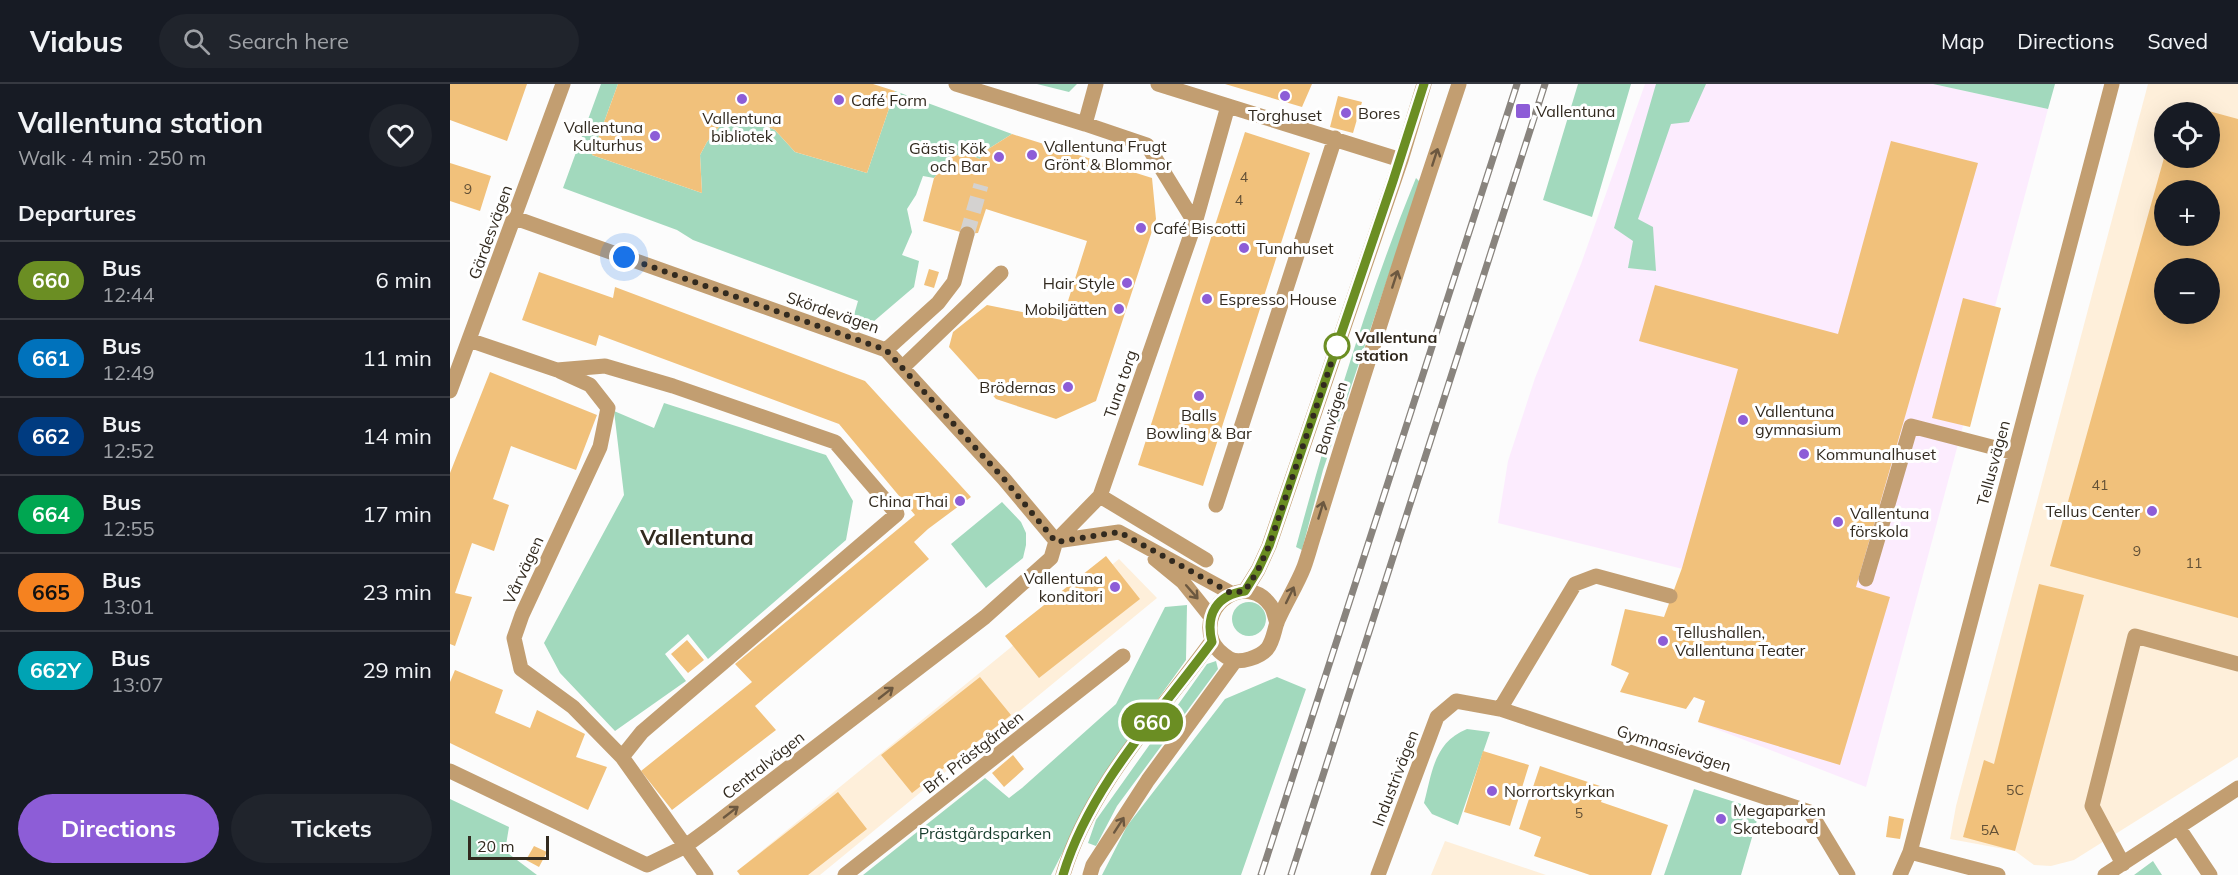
<!DOCTYPE html>
<html lang="en">
<head>
<meta charset="utf-8">
<style>
	body { margin:0; font-family:Mulish,sans-serif; background:#20242c; color:#f1f3f6; height:100vh; display:flex; flex-direction:column; font-size:22px; white-space:nowrap }
	* { box-sizing:border-box; margin:0 }
	p { font-size:20px; color:#9ea1a6 }
	.icon { flex:none; width:33px; height:33px; fill:none; stroke:currentColor; stroke-width:2; stroke-linecap:round; stroke-linejoin:round }
	.map { position:relative; flex:1; overflow:hidden }
	.side { display:flex; flex-direction:column; background:#171b24; width:450px }
	.side>* { flex:none }
	.badge { padding:0 12px; border-radius:20px; font-size:21px; line-height:39px }
	.controls { position:absolute; left:1704px; top:18px; display:grid; gap:12px }
	.controls a { display:grid; place-items:center; width:66px; height:66px; border-radius:50%; background:#171b24; box-shadow:0 6px 24px #0002; font-size:30px }
	.scale { position:absolute; left:18px; bottom:15px; width:81px; box-sizing:border-box; padding-left:6px; border:3px solid #322a1f; border-top:0; font-size:16px; line-height:21px; white-space:nowrap; color:#322a1f; -webkit-text-stroke:4px #fff; paint-order:stroke }
	.you { position:absolute; width:30px; height:30px; margin:-15px; border:4px solid #fff; border-radius:50%; background:#1a73e8; box-shadow:0 0 0 9px #1a73e833 }
	.map>.badge { position:absolute; translate:-50% -50%; box-shadow:0 0 0 3px #fff }
	h2 { padding:0 18px; font-size:22px; line-height:54px }
	.round { display:grid; place-items:center; flex:none; width:63px; height:63px; border-radius:32px; background:#20242c }
	.overview { display:flex; align-items:center; justify-content:space-between; height:102px; padding:0 18px }
	h1 { font-size:28px; font-weight:700; line-height:45px }
	.cta { display:flex; gap:12px; margin-top:auto; padding:12px 18px }
	.cta a { flex:1; height:69px; border-radius:36px; background:#8d5dd7; color:#fff; font-size:24px; font-weight:700; line-height:69px; text-align:center }
	.cta a+a { background:#20242c; color:#f1f3f6 }
	ul { padding:0; list-style:none }
	li { display:flex; align-items:center; gap:18px; height:78px; padding:0 18px; border-top:2px solid #363941 }
	li div { flex:1 }
	li b { display:block; font-size:22px }
	li em { font-style:normal }
	li .badge { min-width:66px; font-weight:700; text-align:center }
	header { display:flex; align-items:center; gap:36px; box-sizing:border-box; height:84px; padding:0 30px; background:#171b24; border-bottom:2px solid #363941 }
	header strong { font-size:28px }
	nav { display:flex; gap:33px; margin-inline-start:auto; font-size:21px }
	.search { width:420px; height:54px; background:#20242c; display:flex; align-items:center; gap:15px; box-sizing:border-box; padding:0 21px; border-radius:33px; color:#9ea1a6; font-size:22px }
	main { display:flex; flex:1; min-height:0 }
	.map>svg:first-child { display:block }
	.built { fill:#feefda; fill-rule:evenodd }
	.education { fill:#fcecfe }
	.green { fill:#a2d9bd }
	.building { fill:#f1c17b; fill-rule:evenodd }
	.lines { fill:none; stroke-linecap:round; stroke-linejoin:round }
	.minor-tunnel { stroke:#d4d2d0; stroke-width:15; stroke-dasharray:15 8; stroke-linecap:butt }
	.minor { stroke:#c29e71; stroke-width:15 }
	.rail-casing { stroke:#89847e; stroke-width:7 }
	.rail { stroke:#fff; stroke-width:4.5; stroke-dasharray:14; stroke-linecap:butt }
	.oneway { stroke:#6c5840 }
	.line-casing { stroke:#fff; stroke-width:14 }
	.line { stroke:#6b8e23; stroke-width:9 }
	.walk { stroke:#322a1f; stroke-width:6; stroke-dasharray:0 10.8 }
	.poi-dot { fill:#8d5dd7; stroke:#fff; stroke-width:2 }
	.stop-dot { fill:#fff; stroke:#6b8e23; stroke-width:3 }
	.labels { text-anchor:middle; dominant-baseline:central; stroke-width:6; stroke-linejoin:round; paint-order:stroke }
	.number-label { font-size:14px; fill:#625036 }
	.poi-label { font-size:16px; fill:#322a1f; stroke:#fff; text-anchor:start }
	.street-label { font-size:16px; fill:#322a1f; stroke:#fff }
	.stop-label { font-size:16px; font-weight:bold; fill:#322a1f; stroke:#fff; text-anchor:start }
	.park-label { font-size:16px; fill:#173d2d; stroke:#fff }
	.district-label { font-size:22px; font-weight:bold; fill:#322a1f; stroke:#fff }
</style>
</head>
<body>
<header>
<strong>Viabus</strong>
<div class="search"><svg class="icon" aria-label="search" viewBox="0 0 24 24"><circle cx="10" cy="10" r="6"/><path d="M15 15l6 6"/></svg>Search here</div>
<nav><a>Map</a><a>Directions</a><a>Saved</a></nav>
</header>
<main>
<section class="side">
<div class="overview"><div><h1>Vallentuna station</h1><p>Walk · 4 min · 250 m</p></div><a class="round"><svg class="icon" aria-label="heart" viewBox="0 0 24 24"><path d="M12 20l-8-8c-3-5 5-10 8-4 3-6 11-1 8 4z"/></svg></a></div>
<h2>Departures</h2>
<ul>
<li><span class="badge" style="background:#6b8e23;color:#fff">660</span><div><b>Bus</b><p>12:44</p></div><em>6 min</em></li>
<li><span class="badge" style="background:#0072bc;color:#fff">661</span><div><b>Bus</b><p>12:49</p></div><em>11 min</em></li>
<li><span class="badge" style="background:#003b80;color:#fff">662</span><div><b>Bus</b><p>12:52</p></div><em>14 min</em></li>
<li><span class="badge" style="background:#00a651;color:#fff">664</span><div><b>Bus</b><p>12:55</p></div><em>17 min</em></li>
<li><span class="badge" style="background:#f58220;color:#111">665</span><div><b>Bus</b><p>13:01</p></div><em>23 min</em></li>
<li><span class="badge" style="background:#00a3b4;color:#fff">662Y</span><div><b>Bus</b><p>13:07</p></div><em>29 min</em></li>
</ul>
<div class="cta"><a>Directions</a><a>Tickets</a></div>
</section>
<div class="map">
<svg width="1788" height="791" viewBox="0 0 1788 791">
	<rect width="100%" height="100%" fill="#fcfcfc"/>
	<path class="built" d="M1698,0H1788V673L1624,776L1601,782L1584,781L1565,767L1500,755L1506,722ZM1714,28H1760V74H1714ZM1714,106H1760V152H1714ZM1714,184H1760V230H1714Z
		M669,475L707,514L370,791H290L287,787Z
		M995,757L1096,791H981Z"/>
	<path class="education" d="M1195,0H1483L1598,25L1416,703L1248,638L1255,617L1244,613L1277,496L1048,439L1058,377L1085,294L1131,180Z"/>
	<path class="green" d="M151,0H168L142,71L252,109L250,71L257,58L269,43L286,38L310,39L325,46L345,68L417,89L445,7L562,50L535,67L530,75L516,70L502,72L484,94L473,92L466,111L457,125L462,148L452,171L469,177L464,203L423,238L404,231L408,217L243,156L227,146L113,104Z
		M587,0H627L619,8Z
		M1128,0H1181L1142,133L1093,116Z
		M1206,0H1256L1239,38L1221,40L1188,135L1203,143L1206,187L1178,184L1183,157L1164,144Z
		M1483,0H1605L1598,25Z
		M966,94L970,98L873,386L852,466L846,463C880,338 917,214 966,94Z
		M214,319L376,371L403,417L396,456L258,575L238,550L215,570L236,597L165,647L110,589L94,559L174,411L164,327L204,344Z
		M552,418L571,438L576,449V461L573,474L536,504L501,460Z
		M782 535a17 17 0 1 1 34 0a17 17 0 1 1-34 0Z
		M737,521L736,576L650,696L601,791H413L535,694L559,714L572,704L666,620L715,523Z
		M766,577L768,585L667,722L646,762L638,759L646,736L757,580Z
		M827,593L856,605L791,791H652L677,742L775,615Z
		M1017,645L1040,648L1008,741L982,730L974,719C982,689 984,658 1017,645Z
		M1244,705L1310,726L1291,791H1214Z
		M0,715L59,743L55,767L87,791H0Z
		M1703,777L1712,791H1684Z"/>
	<path class="building" d="M0,0H77L57,57L0,36Z
		M168,0H423L445,7L417,89L345,68L325,46L310,39L286,38L269,43L257,58L250,71L252,109L142,71Z
		M775,0H862L852,23Z
		M888,12L912,18L903,49L880,43Z
		M1729,19L1788,35V534L1600,482L1714,74H1760V28H1726ZM1714,106H1760V152H1714ZM1714,184H1760V230H1714Z
		M795,48L860,69L753,402L688,381Z
		M562,50L702,94L706,135L646,317L606,335L546,315L499,263L503,248L537,221L612,236L637,157L536,125L528,149L517,150L473,137L484,94L502,72L516,70L530,75L535,67Z
		M1441,57L1528,79L1406,503L1440,513L1390,681L1248,638L1255,617L1244,613L1236,625L1170,608L1179,589L1161,581L1175,525L1214,533L1232,484L1288,285L1189,257L1205,201L1388,250Z
		M0,79L41,92L30,127L0,117Z
		M479,185L489,188L484,204L474,201Z
		M89,188L163,214L165,203L415,297L521,413L478,445L464,458L479,475L305,622L326,646L222,726L191,687L302,598L285,580L465,431L389,340L149,251L146,262L72,236Z
		M1513,214L1551,224L1520,343L1482,334Z
		M40,288L147,331L126,386L61,362L43,415L59,421L44,467L22,459L5,509L22,513L5,562L0,560V389Z
		M656,472L690,515L589,594L555,552Z
		M1589,500L1634,511L1565,767L1513,753L1534,676L1544,680Z
		M237,556L254,576L238,589L221,570Z
		M5,586L53,606L45,629L80,644L87,626L135,650L126,673L157,683L138,726L0,659V598Z
		M530,593L561,631L462,709L431,671Z
		M1033,667L1079,681L1060,742L1014,728Z
		M563,671L574,685L554,703L542,689Z
		M1090,682L1156,704L1151,718L1218,741L1201,791H1140L1084,772L1091,753L1069,745Z
		M388,708L417,745L358,791H290L287,787Z
		M1439,732L1454,735L1450,755L1436,753Z
		M84,762L97,768L89,783L76,776Z"/>
	<g class="lines">
		<path class="minor-tunnel" d="M517,150L531,101"/>
		<path class="minor" d="M506,0L635,40
			M708,0L951,76
			M65,134L436,266L554,395L606,457
			M745,139L778,22
			M19,256L107,286L140,301L158,324L150,363L72,531L64,554L71,585L123,623L172,673L256,791
			M436,266L488,219L504,198L517,150
			M453,283L551,189
			M107,286L155,282L223,302L385,358L447,430L192,648L172,673
			M0,307L113,0
			M650,412L756,476
			M766,421L885,54
			M606,457L669,448L781,509
			M705,475L733,498L761,533
			M1416,495L1461,342L1565,369
			M795,507L808,486L819,462L951,76L974,0
			M827,539C825,534 824,527 821,522C798,488 749,519 762,556C765,565 772,570 780,575C790,580 810,573 817,565C824,556 824,545 828,536C836,518 847,501 854,483C858,472 861,460 865,448C911,298 959,149 1009,0
			M1050,625L1125,500L1146,492L1220,512
			M0,687L197,781L234,763L260,744L535,533L601,474L606,457L650,412L745,139L697,61L635,40L646,0
			M1728,743L1760,791
			M1460,768L1662,0
			M1673,780L1642,722L1685,552L1788,580
			M395,791L673,572
			M613,791C639,703 709,630 762,557
			M640,791L643,781L698,696L785,577
			M928,791L987,633L1006,617L1050,625L1360,728L1398,791
			M1450,791L1460,768L1548,791
			M1655,791L1788,704"/>
		<defs>
			<path id="rail" d="M811,791L1067,0
				M841,791L1095,0"/>
		</defs>
		<use href="#rail" class="rail-casing"/>
		<use href="#rail" class="rail"/>
	</g>
	<defs><path id="oneway-shaft" d="M-6 0H5M1.5-3L5.5 0L1.5 3" fill="none" stroke-width="1.6" stroke-linecap="round" stroke-linejoin="round" transform="scale(1.5)"/></defs>
	<g class="oneway">
		<use href="#oneway-shaft" transform="translate(985 73) rotate(-72)"/>
		<use href="#oneway-shaft" transform="translate(945 195) rotate(-72)"/>
		<use href="#oneway-shaft" transform="translate(871 426) rotate(-73)"/>
		<use href="#oneway-shaft" transform="translate(742 508) rotate(49)"/>
		<use href="#oneway-shaft" transform="translate(840 511) rotate(-64)"/>
		<use href="#oneway-shaft" transform="translate(436 609) rotate(-38)"/>
		<use href="#oneway-shaft" transform="translate(281 728) rotate(-38)"/>
		<use href="#oneway-shaft" transform="translate(669 741) rotate(-57)"/>
	</g>
	<g class="lines">
		<defs>
			<path id="line" d="M613,791C640,702 708,631 762,558C755,530 767,511 795,507L808,486L819,462L943,97L974,0"/>
		</defs>
		<use href="#line" class="line-casing"/>
		<use href="#line" class="line"/>
		<path class="walk" d="M174,173L436,266L554,395L606,458L669,448L781,509L795,507L808,486L819,462L887,262"/>
	</g>
	<g class="poi-dot">
		<circle cx="835" cy="12" r="6"/>
		<circle cx="292" cy="15" r="6"/>
		<circle cx="389" cy="16" r="6"/>
		<rect x="1065" y="19" width="16" height="16" rx="3"/>
		<circle cx="896" cy="29" r="6"/>
		<circle cx="205" cy="52" r="6"/>
		<circle cx="582" cy="71" r="6"/>
		<circle cx="549" cy="73" r="6"/>
		<circle cx="691" cy="144" r="6"/>
		<circle cx="794" cy="164" r="6"/>
		<circle cx="677" cy="199" r="6"/>
		<circle cx="757" cy="215" r="6"/>
		<circle cx="669" cy="225" r="6"/>
		<circle cx="618" cy="303" r="6"/>
		<circle cx="749" cy="312" r="6"/>
		<circle cx="1293" cy="336" r="6"/>
		<circle cx="1354" cy="370" r="6"/>
		<circle cx="510" cy="417" r="6"/>
		<circle cx="1702" cy="427" r="6"/>
		<circle cx="1388" cy="438" r="6"/>
		<circle cx="665" cy="503" r="6"/>
		<circle cx="1213" cy="557" r="6"/>
		<circle cx="1042" cy="707" r="6"/>
		<circle cx="1271" cy="735" r="6"/>
	</g>
	<circle class="stop-dot" cx="887" cy="262" r="12"/>
	<g class="labels">
		<g class="number-label">
			<text x="794" y="93">4</text>
			<text x="18" y="105">9</text>
			<text x="789" y="116">4</text>
			<text x="1650" y="401">41</text>
			<text x="1687" y="467">9</text>
			<text x="1744" y="479">11</text>
			<text x="1565" y="706">5C</text>
			<text x="1129" y="729">5</text>
			<text x="1540" y="746">5A</text>
		</g>
		<g class="poi-label">
			<text x="401" y="16">Café Form</text>
			<text x="1086" y="27">Vallentuna</text>
			<text x="908" y="29">Bores</text>
			<text x="835" y="31" text-anchor="middle">Torghuset</text>
			<text x="292" y="34" text-anchor="middle">Vallentuna<tspan x="292" dy="18">bibliotek</tspan></text>
			<text x="193" y="43" text-anchor="end">Vallentuna<tspan x="193" dy="18">Kulturhus</tspan></text>
			<text x="594" y="62">Vallentuna Frugt<tspan x="594" dy="18">Grönt &amp; Blommor</tspan></text>
			<text x="537" y="64" text-anchor="end">Gästis Kök<tspan x="537" dy="18">och Bar</tspan></text>
			<text x="703" y="144">Café Biscotti</text>
			<text x="806" y="164">Tunahuset</text>
			<text x="665" y="199" text-anchor="end">Hair Style</text>
			<text x="769" y="215">Espresso House</text>
			<text x="657" y="225" text-anchor="end">Mobiljätten</text>
			<text x="606" y="303" text-anchor="end">Brödernas</text>
			<text x="1305" y="327">Vallentuna<tspan x="1305" dy="18">gymnasium</tspan></text>
			<text x="749" y="331" text-anchor="middle">Balls<tspan x="749" dy="18">Bowling &amp; Bar</tspan></text>
			<text x="1366" y="370">Kommunalhuset</text>
			<text x="498" y="417" text-anchor="end">China Thai</text>
			<text x="1690" y="427" text-anchor="end">Tellus Center</text>
			<text x="1400" y="429">Vallentuna<tspan x="1400" dy="18">förskola</tspan></text>
			<text x="653" y="494" text-anchor="end">Vallentuna<tspan x="653" dy="18">konditori</tspan></text>
			<text x="1225" y="548">Tellushallen,<tspan x="1225" dy="18">Vallentuna Teater</tspan></text>
			<text x="1054" y="707">Norrortskyrkan</text>
			<text x="1283" y="726">Megaparken<tspan x="1283" dy="18">Skateboard</tspan></text>
		</g>
		<g class="street-label">
			<text transform="translate(40 148) rotate(-70)">Gärdesvägen</text>
			<text transform="translate(383 228) rotate(19)">Skördevägen</text>
			<text transform="translate(670 300) rotate(-71)">Tuna torg</text>
			<text transform="translate(881 334) rotate(-73)">Banvägen</text>
			<text transform="translate(1543 379) rotate(-75)">Tellusvägen</text>
			<text transform="translate(73 486) rotate(-65)">Vårvägen</text>
			<text transform="translate(1224 664) rotate(18)">Gymnasievägen</text>
			<text transform="translate(523 668) rotate(-38)">Brf. Prästgården</text>
			<text transform="translate(313 681) rotate(-38)">Centralvägen</text>
			<text transform="translate(945 694) rotate(-69)">Industrivägen</text>
		</g>
		<g class="stop-label">
			<text x="905" y="253">Vallentuna<tspan x="905" dy="18">station</tspan></text>
		</g>
		<g class="park-label">
			<text x="535" y="749">Prästgårdsparken</text>
		</g>
		<g class="district-label">
			<text x="247" y="453">Vallentuna</text>
		</g>
	</g>
</svg>
<div class="controls">
<a><svg class="icon" aria-label="locate" viewBox="0 0 24 24"><circle cx="12" cy="12" r="6"/><path d="M12 2v4M12 18v4M2 12h4M18 12h4"/></svg></a>
<a>+</a>
<a>−</a>
</div>
<div class="scale">20 m</div>
<div class="you" style="left:174px;top:173px"></div>
<b class="badge" style="left:702px;top:638px;background:#6b8e23;color:#fff">660</b>
</div>
</main>
</body>
</html>
